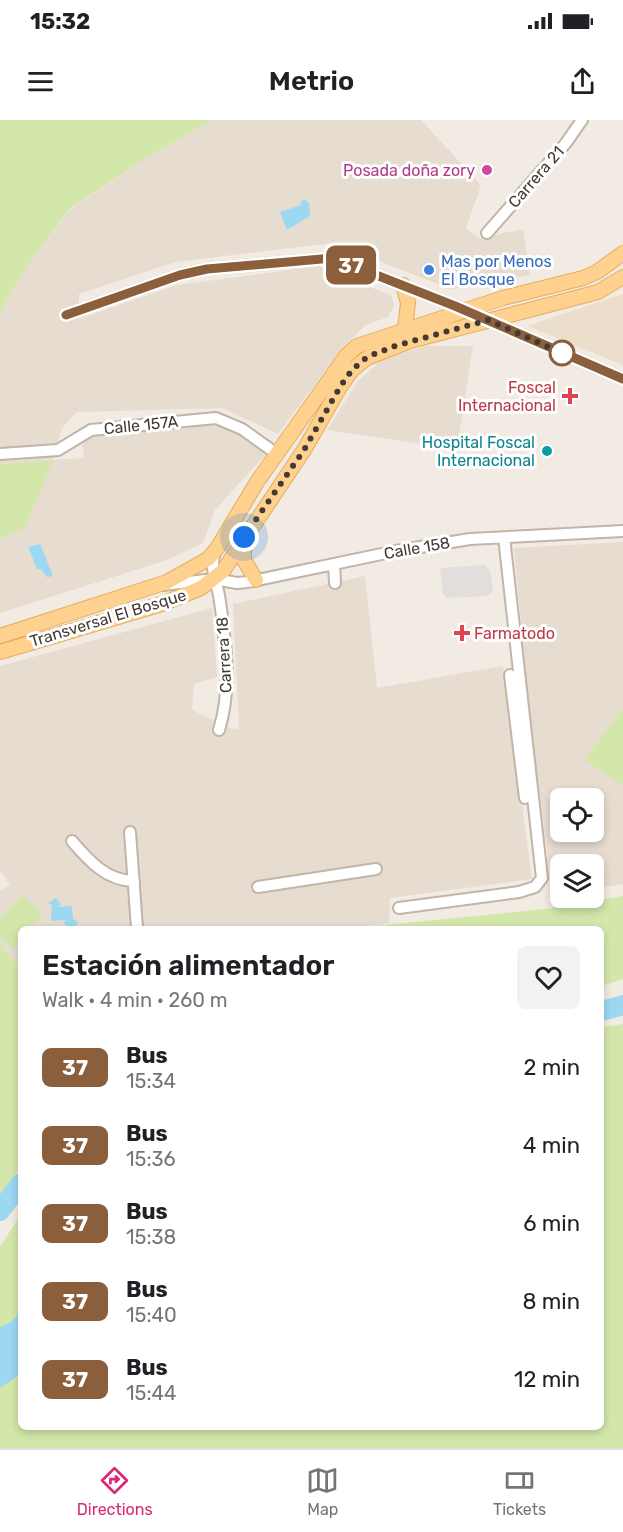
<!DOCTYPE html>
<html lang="en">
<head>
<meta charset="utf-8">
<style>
	body { margin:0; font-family:Rubik,sans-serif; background:#f2f2f2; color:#202124; height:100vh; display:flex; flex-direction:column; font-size:22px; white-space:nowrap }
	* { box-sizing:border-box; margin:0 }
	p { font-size:20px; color:#757577 }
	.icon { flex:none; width:33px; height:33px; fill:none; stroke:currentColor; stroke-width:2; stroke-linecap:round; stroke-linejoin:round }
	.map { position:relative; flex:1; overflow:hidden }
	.details { position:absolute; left:18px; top:806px; width:586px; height:504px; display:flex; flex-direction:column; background:#fff; border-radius:9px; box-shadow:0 3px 9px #0003 }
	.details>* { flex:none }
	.badge { padding:0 12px; border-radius:9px; font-size:21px; line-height:39px }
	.fabs { position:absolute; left:550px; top:668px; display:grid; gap:12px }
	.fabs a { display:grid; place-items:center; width:54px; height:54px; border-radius:9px; background:#fff; box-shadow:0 3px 9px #0003; font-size:30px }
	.you { position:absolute; width:30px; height:30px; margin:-15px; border:4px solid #fff; border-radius:50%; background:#1a73e8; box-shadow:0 0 0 9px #1a73e833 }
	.map>.badge { position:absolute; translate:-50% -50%; box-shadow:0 0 0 3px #fff }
	.round { display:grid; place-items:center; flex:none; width:63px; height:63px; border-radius:9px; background:#f2f2f2 }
	.headline { display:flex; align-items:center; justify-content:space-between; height:102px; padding:0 24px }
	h1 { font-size:28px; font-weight:600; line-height:45px }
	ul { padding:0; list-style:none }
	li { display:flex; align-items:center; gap:18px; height:78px; padding:0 24px }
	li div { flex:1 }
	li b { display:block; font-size:22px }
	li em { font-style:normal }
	li .badge { min-width:66px; font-weight:700; text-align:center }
	.status { display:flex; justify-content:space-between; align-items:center; height:42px; padding:0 30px; background:#fff; direction:ltr }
	.status svg { height:16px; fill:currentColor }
	header { display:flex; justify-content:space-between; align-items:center; height:78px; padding:0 24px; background:#fff; font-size:27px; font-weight:600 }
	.tab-bar { display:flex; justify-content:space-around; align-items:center; height:84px; border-top:2px solid #e0e0e0; background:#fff; font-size:16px; color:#757577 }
	.tab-bar a { display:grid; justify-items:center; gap:3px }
	.tab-bar .current { color:#db2777 }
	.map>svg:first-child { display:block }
	.residential { fill:#e6dcd0; fill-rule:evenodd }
	.education { fill:#ebdfcc }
	.green { fill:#d3e7aa }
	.parking { fill:#e2dedb }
	.water { fill:#9cd8f1 }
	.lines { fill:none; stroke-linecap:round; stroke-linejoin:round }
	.river { stroke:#9cd8f1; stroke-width:20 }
	.minor-casing { stroke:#c0b5a8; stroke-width:14 }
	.major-casing { stroke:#e5ac5d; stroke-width:16 }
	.minor { stroke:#fff; stroke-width:10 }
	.major { stroke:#ffd18e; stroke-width:14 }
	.line-casing { stroke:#fff; stroke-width:14 }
	.line { stroke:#8b5e3c; stroke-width:9 }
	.walk { stroke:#433b33; stroke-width:6; stroke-dasharray:0 10.8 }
	.hotel-dot { fill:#d1479c; stroke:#fff; stroke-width:2 }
	.shop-dot { fill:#3f7fe0; stroke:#fff; stroke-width:2 }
	.stop-dot { fill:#fff; stroke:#8b5e3c; stroke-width:3 }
	.health-dot { fill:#e0444e; stroke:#fff; stroke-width:2 }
	.culture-dot { fill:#0f9aa8; stroke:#fff; stroke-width:2 }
	.labels { text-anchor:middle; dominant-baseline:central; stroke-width:6; stroke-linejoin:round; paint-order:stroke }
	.hotel-label { font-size:16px; fill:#b23c85; stroke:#fff; text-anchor:end }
	.street-label { font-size:16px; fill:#433b33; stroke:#fff }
	.shop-label { font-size:16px; fill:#366cbe; stroke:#fff; text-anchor:start }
	.health-label { font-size:16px; fill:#be3a42; stroke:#fff; text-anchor:end }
	.culture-label { font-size:16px; fill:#0d838f; stroke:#fff; text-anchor:end }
</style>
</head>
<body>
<div class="status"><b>15:32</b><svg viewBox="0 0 49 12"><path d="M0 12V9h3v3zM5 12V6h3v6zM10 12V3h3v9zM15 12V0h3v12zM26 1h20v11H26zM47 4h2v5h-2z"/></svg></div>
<header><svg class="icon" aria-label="menu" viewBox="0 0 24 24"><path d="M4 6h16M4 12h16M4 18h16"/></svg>Metrio<svg class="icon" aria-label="share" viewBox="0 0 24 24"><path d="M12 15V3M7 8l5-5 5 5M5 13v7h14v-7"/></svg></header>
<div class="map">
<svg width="623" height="1328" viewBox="0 0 623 1328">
	<rect width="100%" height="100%" fill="#f2ebe3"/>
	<path class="residential" d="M213,0H421L481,65L466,109L480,118L523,109L530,155L451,169L332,123L175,142L79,174V199L177,165L319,146L392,176L394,186L388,197L366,205L342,228L278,314L222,288L77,292L62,308L53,340L84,338L82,319L98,315L212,302L246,317L266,334L215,390L203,423L167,440L0,493V419L25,408L52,340L0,344V194L18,160L69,90L149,36Z
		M425,226H473L457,329L327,310L358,261L383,239Z
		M623,422V764L594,769V744H561V774L553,776L531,607L514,428ZM561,678H594V711H561Z
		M365,456L377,568L503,546L532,759L390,778L389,803L356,808H21V846L13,842L0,823V771L10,765L0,750V546L212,488L217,557L194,564L192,590L233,609L239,608L233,484Z"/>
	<path class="education" d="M623,174V245L527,206Z"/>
	<path class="green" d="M0,0H213L149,36L69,89L18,160L0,194Z
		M53,340L25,408L0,419V344Z
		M623,588V666L585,639Z
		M22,775L43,795L30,808H21V819L12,829L0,818V798Z
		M623,776V859L602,866V808H356L564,787Z
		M0,823L13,842L21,846V1046L0,1076Z
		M623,904V1328H0V1127L21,1094V1306H602V907Z"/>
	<path class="parking" d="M485,445L490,451L493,471L487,476L447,478L443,474L440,448Z"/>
	<path class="water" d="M304,79L309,83L310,96L287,110L280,92L301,85V81Z
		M40,424L53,456L47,457L41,449H37L28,427Z
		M56,778L61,785L56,787L72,786L73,799L78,802L75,808L66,807L64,801L68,800L51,801L52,785L48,783Z
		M21,1191V1254L0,1268V1207L11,1202Z"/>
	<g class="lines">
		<path class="river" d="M602,891L623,885
			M0,1091L21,1063"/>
		<defs>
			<path id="minor" d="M487,113L566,23L582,0
				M66,195L180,155L207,149L333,138L455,186L623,259
				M0,334L58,330L91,310L216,298L242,309L277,334
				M215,432C209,451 218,463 220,482C226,525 232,568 219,610
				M334,444L335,463
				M163,465L214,459L237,463L248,462L396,431L470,419L623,411
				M510,555L525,678
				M130,712L137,808
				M72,721C89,741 107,761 134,761
				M258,767L376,749
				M399,788L519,772L535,767L542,758L504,417"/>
			<path id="major" d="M403,165L408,183L405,208
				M244,421V440L256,460
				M0,516L167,462L208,439L218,427L257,362L346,236L357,226L503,178L583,158L597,152L623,133
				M0,532L162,484L201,468L223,451L304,330L340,267L352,250L367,238L410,221L598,172L623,157"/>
		</defs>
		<use href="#minor" class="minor-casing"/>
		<use href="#major" class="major-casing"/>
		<use href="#minor" class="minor"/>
		<use href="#major" class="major"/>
	</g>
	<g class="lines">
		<defs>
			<path id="line" d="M66,195L180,155L207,149L333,138L455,186L623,259"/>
		</defs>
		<use href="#line" class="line-casing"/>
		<use href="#line" class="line"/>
		<path class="walk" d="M244,417L304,330L340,267L352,250L367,237L395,226L488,200L562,233"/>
	</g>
	<circle class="hotel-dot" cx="487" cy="50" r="6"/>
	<circle class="shop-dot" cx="429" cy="150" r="6"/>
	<circle class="stop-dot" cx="562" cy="233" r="12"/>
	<g class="health-dot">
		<path d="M567 267h6v6h6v6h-6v6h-6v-6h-6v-6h6z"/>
		<path d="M459 504h6v6h6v6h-6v6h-6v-6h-6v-6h6z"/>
	</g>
	<circle class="culture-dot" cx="547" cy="331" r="6"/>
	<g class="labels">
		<g class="hotel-label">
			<text x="475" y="50">Posada doña zory</text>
		</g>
		<g class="street-label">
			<text transform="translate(536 57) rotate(-49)">Carrera 21</text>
			<text transform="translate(141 305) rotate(-6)">Calle 157A</text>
			<text transform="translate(417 428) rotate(-10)">Calle 158</text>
			<text transform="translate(108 498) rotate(-17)">Transversal El Bosque</text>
			<text transform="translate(224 535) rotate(-93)">Carrera 18</text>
		</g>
		<g class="shop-label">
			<text x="441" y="141">Mas por Menos<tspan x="441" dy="18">El Bosque</tspan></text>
		</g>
		<g class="health-label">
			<text x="556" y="267">Foscal<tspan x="556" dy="18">Internacional</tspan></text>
			<text x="474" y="513" text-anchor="start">Farmatodo</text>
		</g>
		<g class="culture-label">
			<text x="535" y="322">Hospital Foscal<tspan x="535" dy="18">Internacional</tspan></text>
		</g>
	</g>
</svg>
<div class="fabs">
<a><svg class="icon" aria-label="locate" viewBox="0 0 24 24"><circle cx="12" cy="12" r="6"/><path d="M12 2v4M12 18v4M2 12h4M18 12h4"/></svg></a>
<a><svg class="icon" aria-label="layers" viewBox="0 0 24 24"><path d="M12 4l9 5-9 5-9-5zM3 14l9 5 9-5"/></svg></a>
</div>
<div class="you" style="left:244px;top:417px"></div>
<b class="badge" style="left:351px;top:145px;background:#8b5e3c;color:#fff">37</b>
<section class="details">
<div class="headline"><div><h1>Estación alimentador</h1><p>Walk · 4 min · 260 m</p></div><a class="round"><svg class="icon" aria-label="heart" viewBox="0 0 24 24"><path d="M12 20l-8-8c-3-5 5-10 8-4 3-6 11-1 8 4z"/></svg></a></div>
<ul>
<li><span class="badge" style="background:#8b5e3c;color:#fff">37</span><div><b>Bus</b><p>15:34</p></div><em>2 min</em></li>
<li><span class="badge" style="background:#8b5e3c;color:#fff">37</span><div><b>Bus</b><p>15:36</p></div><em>4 min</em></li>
<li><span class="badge" style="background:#8b5e3c;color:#fff">37</span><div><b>Bus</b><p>15:38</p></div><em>6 min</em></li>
<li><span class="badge" style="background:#8b5e3c;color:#fff">37</span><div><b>Bus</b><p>15:40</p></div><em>8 min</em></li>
<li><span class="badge" style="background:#8b5e3c;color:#fff">37</span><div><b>Bus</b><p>15:44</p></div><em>12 min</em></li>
</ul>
</section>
</div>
<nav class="tab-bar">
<a class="current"><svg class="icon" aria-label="directions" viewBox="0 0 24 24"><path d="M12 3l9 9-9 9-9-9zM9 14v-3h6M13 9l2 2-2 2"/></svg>Directions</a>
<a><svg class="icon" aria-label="map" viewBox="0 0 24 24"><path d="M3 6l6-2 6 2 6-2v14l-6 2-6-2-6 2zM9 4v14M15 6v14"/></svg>Map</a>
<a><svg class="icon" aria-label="tickets" viewBox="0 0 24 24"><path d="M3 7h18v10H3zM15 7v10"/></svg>Tickets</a>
</nav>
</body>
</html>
